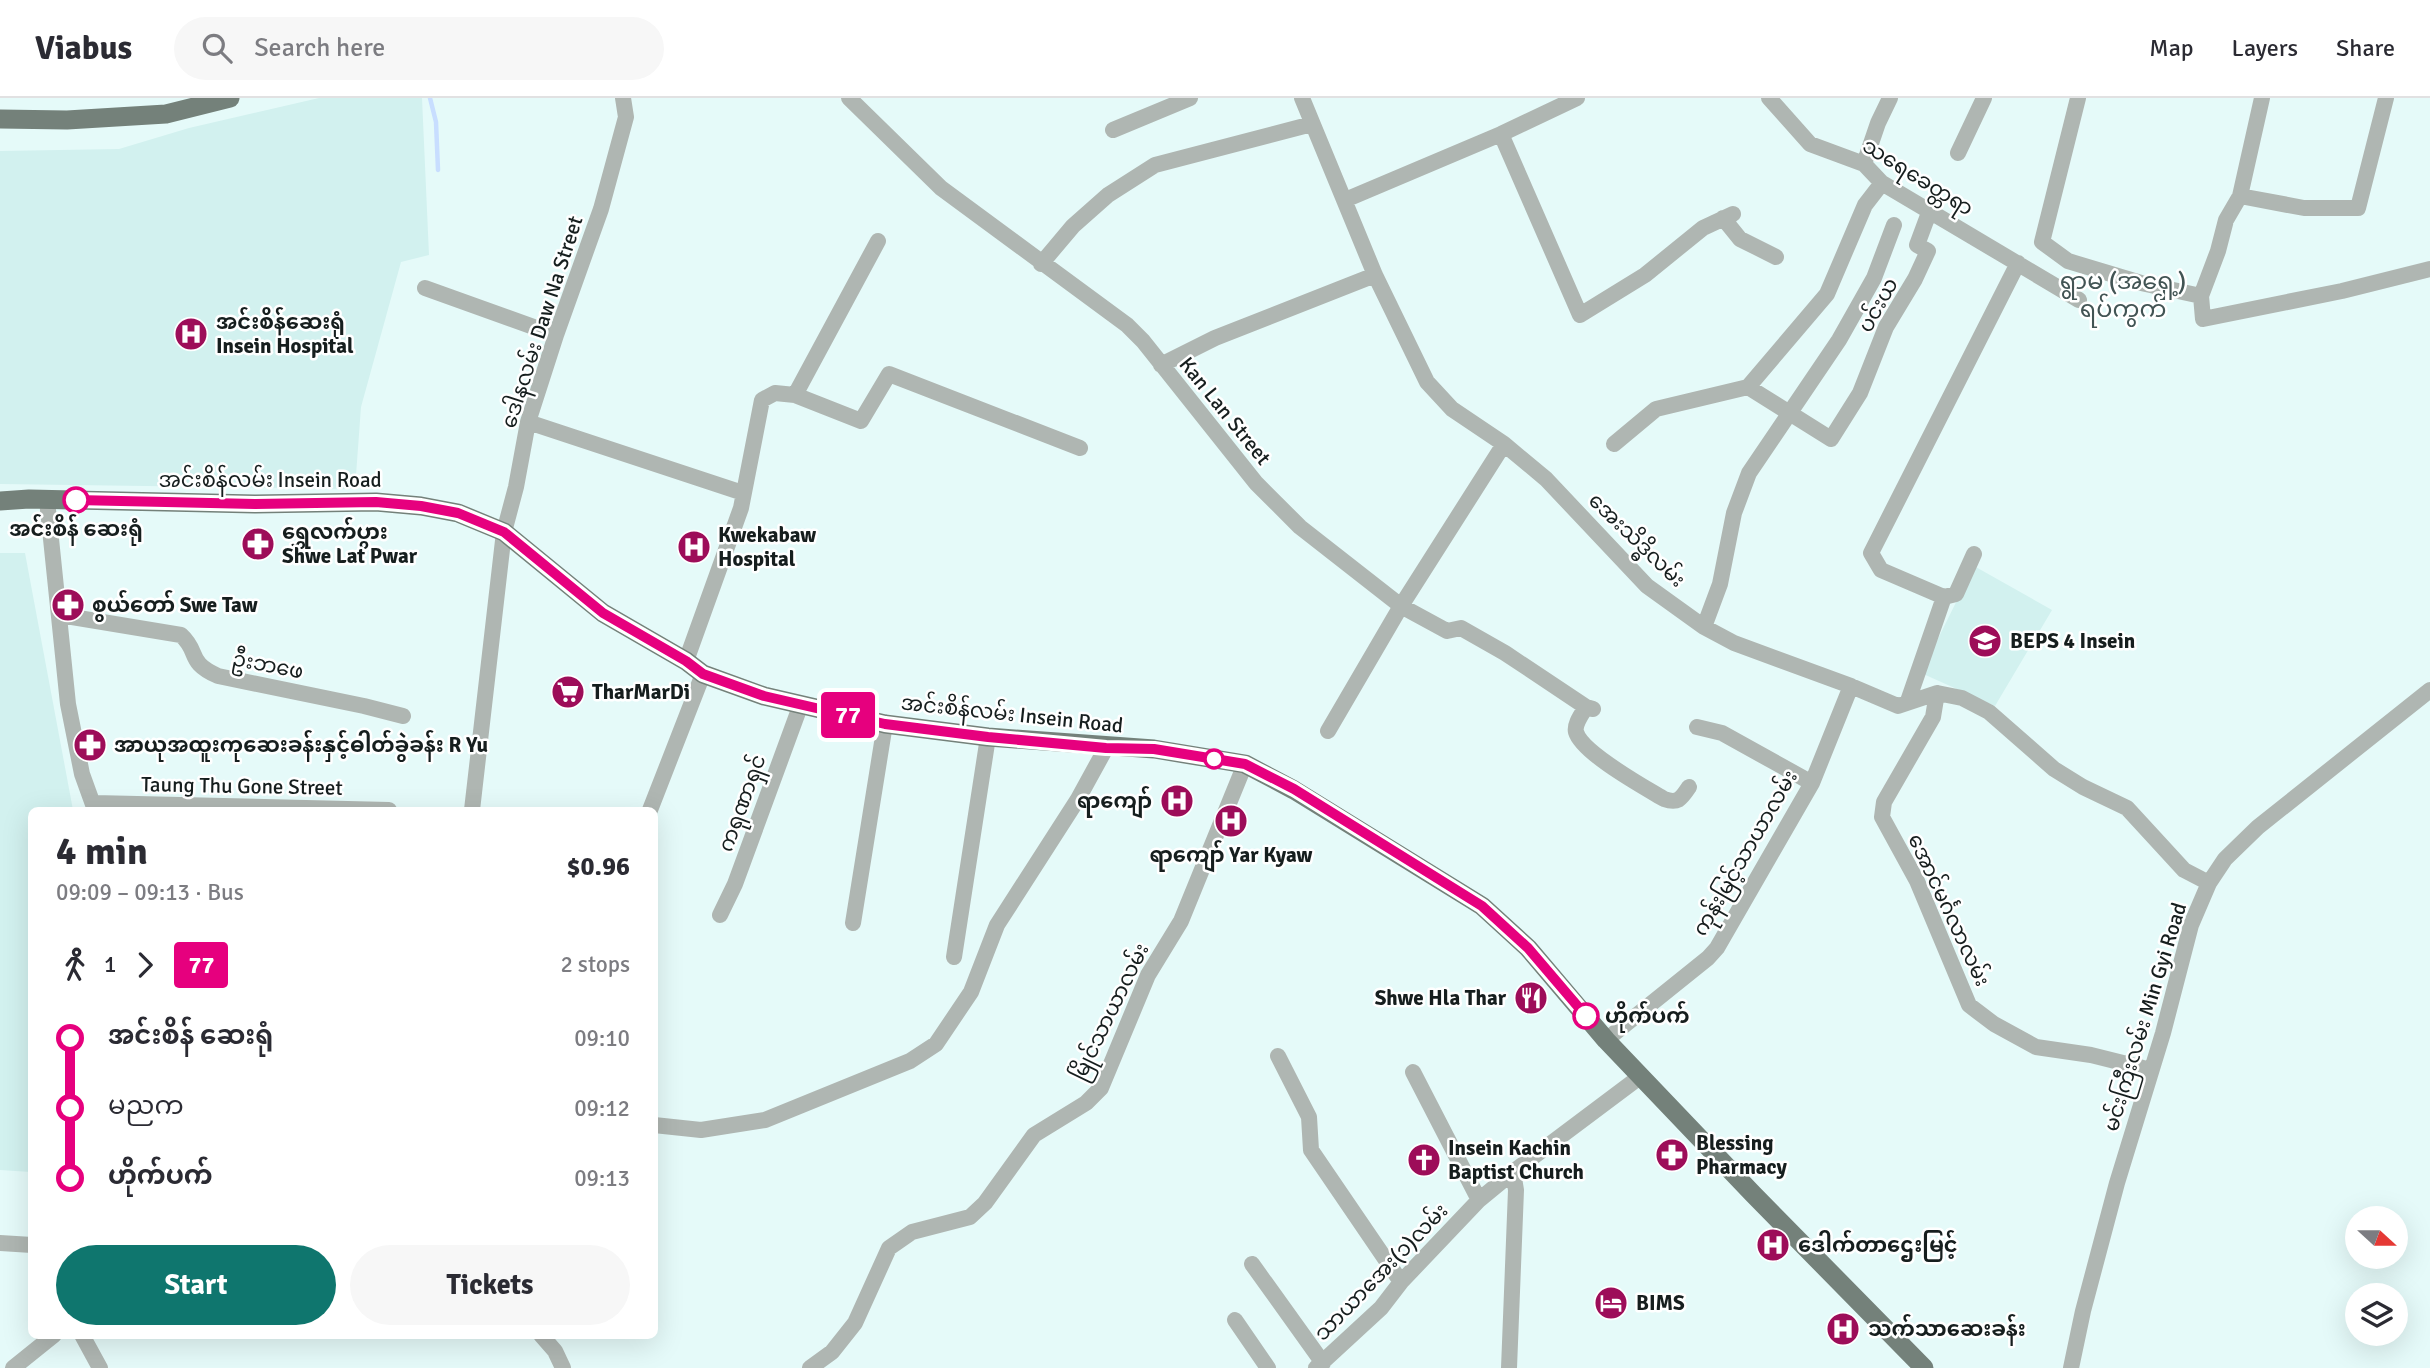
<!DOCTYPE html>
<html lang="en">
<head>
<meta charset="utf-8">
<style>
	body { margin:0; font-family:Signika,"Noto Sans Myanmar",sans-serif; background:#f7f7f7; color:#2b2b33; height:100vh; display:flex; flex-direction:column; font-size:26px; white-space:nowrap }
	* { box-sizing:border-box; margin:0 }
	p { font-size:23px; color:#7c7c81 }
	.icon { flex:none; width:38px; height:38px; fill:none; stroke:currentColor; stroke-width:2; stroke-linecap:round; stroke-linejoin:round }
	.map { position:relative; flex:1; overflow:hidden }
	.panel { position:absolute; left:28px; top:709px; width:630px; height:532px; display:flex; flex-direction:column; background:#fff; border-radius:10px; box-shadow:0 7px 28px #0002 }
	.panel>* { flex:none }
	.badge { padding:0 14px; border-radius:5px; font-size:24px; line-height:46px }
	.needle { width:46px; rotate:111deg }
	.fabs { position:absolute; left:2345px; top:1108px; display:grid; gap:14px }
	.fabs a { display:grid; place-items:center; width:63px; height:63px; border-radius:50%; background:#fff; box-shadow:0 7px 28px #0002; font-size:35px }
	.map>.badge { position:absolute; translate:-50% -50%; box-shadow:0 0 0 4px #fff }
	.legs { display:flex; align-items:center; gap:10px; height:77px; padding:0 28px; font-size:23px }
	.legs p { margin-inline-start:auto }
	.headline { display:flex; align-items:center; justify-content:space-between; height:119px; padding:0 28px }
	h1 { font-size:38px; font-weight:700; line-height:52px }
	.primary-button { display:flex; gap:14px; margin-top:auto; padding:14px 28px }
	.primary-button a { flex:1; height:80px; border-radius:42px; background:#0f766e; color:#fff; font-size:28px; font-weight:700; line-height:80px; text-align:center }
	.primary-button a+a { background:#f7f7f7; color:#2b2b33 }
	ul { padding:0 28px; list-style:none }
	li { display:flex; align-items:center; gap:24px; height:70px; font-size:26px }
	li i { display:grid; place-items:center; width:10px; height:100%; margin:0 9px; background:currentColor }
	li i::after { content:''; width:18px; height:18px; margin:-9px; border:5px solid; border-radius:50%; background:#fff }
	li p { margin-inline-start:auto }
	li:first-child i { background:linear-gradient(#0000 50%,currentColor 0) }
	li:last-child i { background:linear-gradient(currentColor 50%,#0000 0) }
	header { display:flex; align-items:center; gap:42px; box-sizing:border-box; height:98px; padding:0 35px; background:#fff; border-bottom:2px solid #e1e1e2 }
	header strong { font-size:33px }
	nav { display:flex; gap:38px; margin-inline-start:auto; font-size:24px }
	.search { width:490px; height:63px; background:#f7f7f7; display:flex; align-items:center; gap:18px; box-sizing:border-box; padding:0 24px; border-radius:38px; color:#7c7c81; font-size:26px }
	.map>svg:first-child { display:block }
	.built { fill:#d2f1ef }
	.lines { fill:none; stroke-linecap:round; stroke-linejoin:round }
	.stream { stroke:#c8deff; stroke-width:4.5 }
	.minor { stroke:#afb6b2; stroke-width:16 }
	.major { stroke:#74817a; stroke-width:19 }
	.line-1-casing { stroke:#fff; stroke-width:16 }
	.line-1 { stroke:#e6007e; stroke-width:10 }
	.stop-1-dot { fill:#fff; stroke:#e6007e; stroke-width:3.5 }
	.labels { text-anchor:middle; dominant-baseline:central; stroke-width:5; stroke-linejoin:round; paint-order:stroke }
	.street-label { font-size:21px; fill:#161e1e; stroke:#fff }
	.poi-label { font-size:21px; font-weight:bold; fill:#161e1e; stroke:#fff; text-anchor:start }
	.stop-label { font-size:21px; font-weight:bold; fill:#161e1e; stroke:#fff }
	.quarter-label { font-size:24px; fill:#425454; stroke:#fff }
</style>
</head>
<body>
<header>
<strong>Viabus</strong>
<div class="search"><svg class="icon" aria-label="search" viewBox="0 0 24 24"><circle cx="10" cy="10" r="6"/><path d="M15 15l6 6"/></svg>Search here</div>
<nav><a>Map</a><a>Layers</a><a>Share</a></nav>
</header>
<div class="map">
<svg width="2430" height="1270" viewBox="0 0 2430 1270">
	<rect width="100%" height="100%" fill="#e5faf9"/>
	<path class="built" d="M319,0H422L429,157L401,164L361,309L355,391L0,386V53L119,51L189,30Z
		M0,455H25L73,712H32L31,1074L0,1072Z
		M1974,468L2052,512L1995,608L1921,575Z"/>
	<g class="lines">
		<path class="stream" d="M430,0L436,24L438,72"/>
		<path class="minor" d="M849,0L941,90L1127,227L1143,243L1256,385L1300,429L1401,508L1447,533L1461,530L1505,555L1586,609L1593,611
			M1302,0L1375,177L1427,284L1452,311L1504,346L1546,381L1647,488L1704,529L1734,545L1851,588L1898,608L1937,595L1962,600L1989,614L2054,671L2083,689L2127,710L2184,772L2209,785
			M1769,0L1810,46L1864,66L1882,85L2079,202
			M2078,0L2042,144L2068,163L2141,185L2201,198
			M2386,0L2358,110H2304L2240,98L2226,122L2218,153L2201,198L2203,221L2342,193L2430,171
			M1113,32L1190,0
			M1501,36L1580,217L1645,177L1703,130L1733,116
			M1958,55L1984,0
			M1864,66L1878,25L1890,0
			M2240,98L2262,0
			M1345,102L1501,36L1577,0
			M1723,120L1740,141L1776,159
			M1041,166L1073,128L1108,97L1155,67L1312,26
			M425,190L556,237
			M1161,267L1215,240L1375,177
			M1748,289L1831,341L1860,295L1886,229L1915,181L1928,153L1917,147L1930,112
			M795,297L878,143
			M528,324L743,395
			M1614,346L1656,311L1748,289L1827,196L1865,107L1882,85
			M47,402L68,606L82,676L95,712
			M1944,499L1956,496L1974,456
			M60,517L181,537C200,554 186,564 218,578L364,608L403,618
			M1704,529L1720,486L1734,415L1749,375L1839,242L1874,180L1894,127
			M686,563L741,410L762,302L775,295L795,297L861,323L889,276L1080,350
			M1937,595L1933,619L1884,704L1882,719L1917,783L1969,907L1994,926L2036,949L2091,957L2151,972
			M1908,603L1944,499L1881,472L1871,455L2018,165
			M1586,609C1582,616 1574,626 1576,634C1582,655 1644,689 1664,701C1678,706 1681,701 1689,689
			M1697,629L1722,635L1812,685
			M1328,633L1401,508L1504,346
			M94,705L389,712
			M472,712L504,434L516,389L528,324L556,237L601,111L626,19L623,0
			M650,712L703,576
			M720,817L735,786L801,606
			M853,825L885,626
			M954,859L988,639
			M1606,942L1708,860L1717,850L1812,685L1851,588
			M1278,958L1309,1019L1311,1052L1401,1184
			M1413,974L1479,1102
			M654,1027L701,1032L765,1022L910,963L936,946L971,894L997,827L1078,701L1106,650
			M0,1145L32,1147
			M1252,1166L1323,1265
			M1235,1222L1268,1270
			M82,1237L100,1270
			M541,1237L555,1253L563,1270
			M13,1270L54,1237
			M810,1270L832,1254L855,1225L889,1150L912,1134L970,1119L985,1105L1034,1037L1086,1005L1101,990L1148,877L1181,823L1245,666
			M1316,1270L1381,1210L1401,1184L1479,1102L1513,1074L1641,978
			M1509,1270L1516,1092L1513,1074
			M2071,1270L2083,1213L2117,1085L2163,935L2191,827L2209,785L2225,761L2258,729L2430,592"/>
		<path class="major" d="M0,21L67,22L166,16L230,0
			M0,403L29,401L255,406L376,404L421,408L458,415L504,434L603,515L686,563L703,576L764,598L885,626L988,639L1154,651L1245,666L1294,692L1482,808L1528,850L1606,942L1753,1096L1924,1270"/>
	</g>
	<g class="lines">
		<defs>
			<path id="line-1" d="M76,402L255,406L376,404L421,408L458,415L504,434L603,515L686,563L703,576L764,598L885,626L988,639L1106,650L1154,651L1245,666L1294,691L1482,808L1528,850L1586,918"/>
		</defs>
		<use href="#line-1" class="line-1-casing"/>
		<use href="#line-1" class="line-1"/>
	</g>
	<defs>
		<symbol id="hospital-disc" viewBox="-11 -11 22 22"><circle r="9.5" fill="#9d0d59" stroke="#fff"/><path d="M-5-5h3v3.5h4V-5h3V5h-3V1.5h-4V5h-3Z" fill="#fff"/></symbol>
		<symbol id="pharmacy-disc" viewBox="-11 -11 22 22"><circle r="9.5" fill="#9d0d59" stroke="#fff"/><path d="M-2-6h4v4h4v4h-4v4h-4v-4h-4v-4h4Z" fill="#fff"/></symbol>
		<symbol id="school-disc" viewBox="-11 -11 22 22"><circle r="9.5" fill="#9d0d59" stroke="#fff"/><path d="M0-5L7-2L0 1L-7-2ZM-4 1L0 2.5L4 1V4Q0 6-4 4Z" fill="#fff"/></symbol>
		<symbol id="supermarket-disc" viewBox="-11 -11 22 22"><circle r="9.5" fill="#9d0d59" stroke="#fff"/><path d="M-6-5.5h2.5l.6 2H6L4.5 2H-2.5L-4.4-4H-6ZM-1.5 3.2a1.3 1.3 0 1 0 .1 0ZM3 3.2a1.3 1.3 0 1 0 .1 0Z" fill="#fff"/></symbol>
		<symbol id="restaurant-disc" viewBox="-11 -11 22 22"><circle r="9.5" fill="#9d0d59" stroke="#fff"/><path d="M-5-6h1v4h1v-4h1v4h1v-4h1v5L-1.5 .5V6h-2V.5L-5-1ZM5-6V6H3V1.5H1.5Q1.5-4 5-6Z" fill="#fff"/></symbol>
		<symbol id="church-disc" viewBox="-11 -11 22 22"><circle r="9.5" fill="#9d0d59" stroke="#fff"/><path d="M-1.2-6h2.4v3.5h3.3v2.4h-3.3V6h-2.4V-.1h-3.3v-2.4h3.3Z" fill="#fff"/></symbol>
		<symbol id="hotel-disc" viewBox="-11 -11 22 22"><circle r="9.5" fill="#9d0d59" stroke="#fff"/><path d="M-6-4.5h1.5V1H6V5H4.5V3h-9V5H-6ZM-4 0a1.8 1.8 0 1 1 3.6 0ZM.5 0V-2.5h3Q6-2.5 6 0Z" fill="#fff"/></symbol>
	</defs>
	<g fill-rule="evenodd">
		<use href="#hospital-disc" x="172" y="217" width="38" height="38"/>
		<use href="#pharmacy-disc" x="239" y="427" width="38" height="38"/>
		<use href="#hospital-disc" x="675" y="430" width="38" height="38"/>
		<use href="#pharmacy-disc" x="49" y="488" width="38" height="38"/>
		<use href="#school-disc" x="1966" y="524" width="38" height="38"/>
		<use href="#supermarket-disc" x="549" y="575" width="38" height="38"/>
		<use href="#pharmacy-disc" x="71" y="628" width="38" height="38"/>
		<use href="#hospital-disc" x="1158" y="684" width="38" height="38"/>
		<use href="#hospital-disc" x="1212" y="704" width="38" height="38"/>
		<use href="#restaurant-disc" x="1512" y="881" width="38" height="38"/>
		<use href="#pharmacy-disc" x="1653" y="1038" width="38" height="38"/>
		<use href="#church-disc" x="1405" y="1043" width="38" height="38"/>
		<use href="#hospital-disc" x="1754" y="1128" width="38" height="38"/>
		<use href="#hotel-disc" x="1592" y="1186" width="38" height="38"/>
		<use href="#hospital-disc" x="1824" y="1212" width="38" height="38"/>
	</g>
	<g class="stop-1-dot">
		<circle cx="76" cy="402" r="12"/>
		<circle cx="1214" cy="661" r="9"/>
		<circle cx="1586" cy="918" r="12"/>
	</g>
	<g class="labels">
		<g class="street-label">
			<text transform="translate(1918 79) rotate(32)">သရေခေတ္တရာ</text>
			<text transform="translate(1878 207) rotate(-61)">ပင်းယ</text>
			<text transform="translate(542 224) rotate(-72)">ဒေါနလမ်း Daw Na Street</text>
			<text transform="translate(1225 313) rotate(51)">Kan Lan Street</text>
			<text x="270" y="382">အင်းစိန်လမ်း Insein Road</text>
			<text transform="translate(1637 442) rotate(44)">အေးသိဒ္ဓိလမ်း</text>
			<text transform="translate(268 567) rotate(11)">ဦးဘဖေ</text>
			<text transform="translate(1012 616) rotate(6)">အင်းစိန်လမ်း Insein Road</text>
			<text transform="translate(242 688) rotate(1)">Taung Thu Gone Street</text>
			<text transform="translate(742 705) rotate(-70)">ကရုဏာရှင်</text>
			<text transform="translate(1745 755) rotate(-60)">ကုန်းမြင့်သာယာလမ်း</text>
			<text transform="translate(1949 812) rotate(65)">အောင်မင်္ဂလာလမ်း</text>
			<text transform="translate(1110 914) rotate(-64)">မြိုင်သာယာလမ်း</text>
			<text transform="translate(2145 919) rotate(-73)">မင်းကြီးလမ်း Min Gyi Road</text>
			<text transform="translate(1381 1174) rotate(-46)">သာယာအေး(၁)လမ်း</text>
		</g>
		<g class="poi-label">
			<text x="216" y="224">အင်းစိန်ဆေးရုံ<tspan x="216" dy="24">Insein Hospital</tspan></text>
			<text x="282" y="434">ရွှေလက်ပွား<tspan x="282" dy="24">Shwe Lat Pwar</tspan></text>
			<text x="718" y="437">Kwekabaw<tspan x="718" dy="24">Hospital</tspan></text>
			<text x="92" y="507">စွယ်တော် Swe Taw</text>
			<text x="2010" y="543">BEPS 4 Insein</text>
			<text x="592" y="594">TharMarDi</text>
			<text x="114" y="647">အာယုအထူးကုဆေးခန်းနှင့်ဓါတ်ခွဲခန်း R Yu</text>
			<text x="1152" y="703" text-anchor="end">ရာကျော်</text>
			<text x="1231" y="757" text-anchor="middle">ရာကျော် Yar Kyaw</text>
			<text x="1506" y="900" text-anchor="end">Shwe Hla Thar</text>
			<text x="1696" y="1045">Blessing<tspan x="1696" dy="24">Pharmacy</tspan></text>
			<text x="1448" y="1050">Insein Kachin<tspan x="1448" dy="24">Baptist Church</tspan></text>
			<text x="1798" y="1147">ဒေါက်တာဌေးမြင့်</text>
			<text x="1636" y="1205">BIMS</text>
			<text x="1868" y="1231">သက်သာဆေးခန်း</text>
		</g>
		<g class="stop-label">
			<text x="76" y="431">အင်းစိန် ဆေးရုံ</text>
			<text x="1605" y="918" text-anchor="start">ဟိုက်ပက်</text>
		</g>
		<g class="quarter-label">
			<text x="2123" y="183">ရွာမ (အရှေ့)<tspan x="2123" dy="28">ရပ်ကွက်</tspan></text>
		</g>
	</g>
</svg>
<div class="fabs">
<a><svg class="needle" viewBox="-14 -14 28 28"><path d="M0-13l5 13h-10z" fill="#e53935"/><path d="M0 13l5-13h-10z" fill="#7c7c81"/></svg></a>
<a><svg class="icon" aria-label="layers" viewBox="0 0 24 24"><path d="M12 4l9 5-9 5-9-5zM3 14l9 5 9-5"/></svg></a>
</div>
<b class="badge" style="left:848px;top:617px;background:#e6007e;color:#fff">77</b>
<section class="panel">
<div class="headline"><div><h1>4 min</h1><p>09:09 – 09:13 · Bus</p></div><b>$0.96</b></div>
<div class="legs"><svg class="icon" aria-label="walk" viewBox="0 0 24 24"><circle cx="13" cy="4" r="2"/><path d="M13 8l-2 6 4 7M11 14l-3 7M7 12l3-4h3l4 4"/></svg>1<svg class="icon" aria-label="forward" viewBox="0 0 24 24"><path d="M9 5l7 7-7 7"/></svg><b class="badge" style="background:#e6007e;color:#fff">77</b><p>2 stops</p></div>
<ul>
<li><i style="color:#e6007e"></i><b>အင်းစိန် ဆေးရုံ</b><p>09:10</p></li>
<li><i style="color:#e6007e"></i><span>မညက</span><p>09:12</p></li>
<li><i style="color:#e6007e"></i><b>ဟိုက်ပက်</b><p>09:13</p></li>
</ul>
<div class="primary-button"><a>Start</a><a>Tickets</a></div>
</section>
</div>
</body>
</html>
